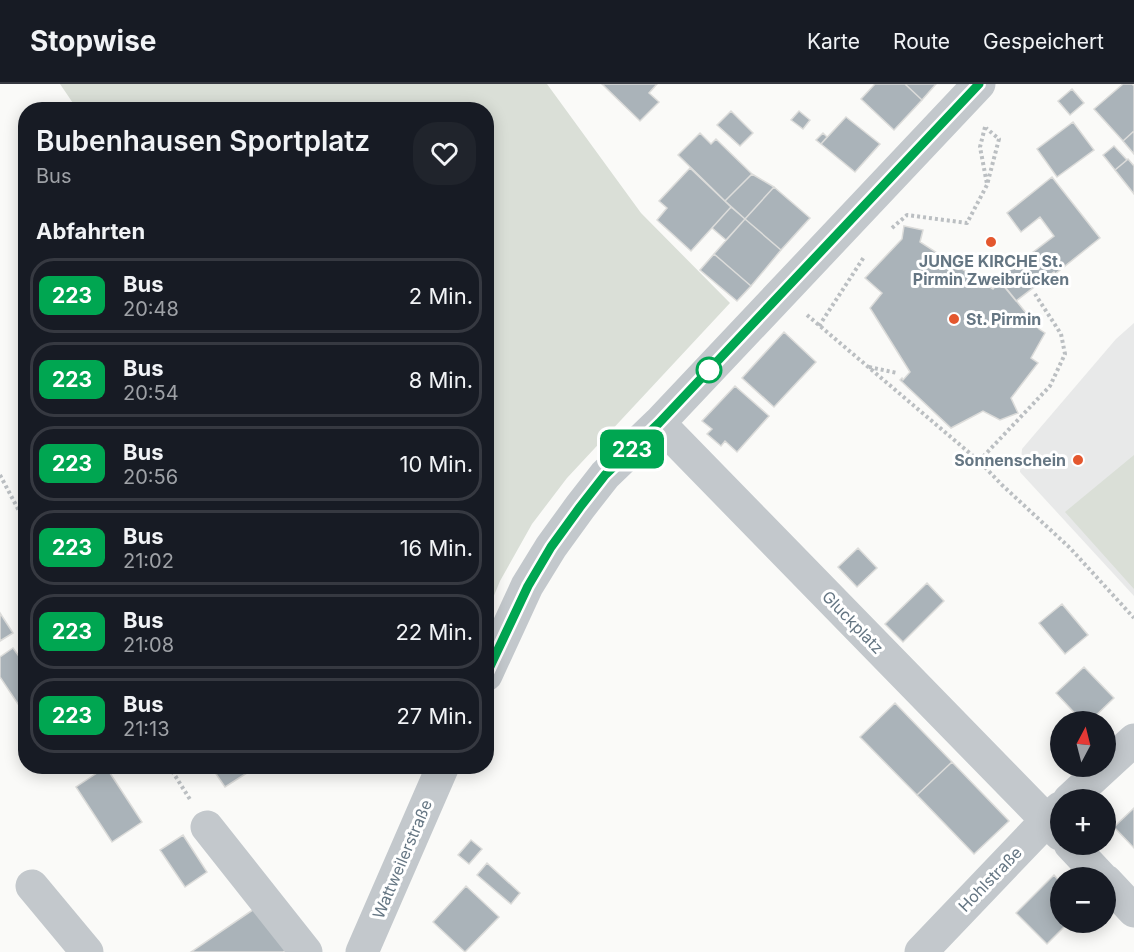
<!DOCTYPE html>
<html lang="de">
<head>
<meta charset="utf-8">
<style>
	body { margin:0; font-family:Inter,sans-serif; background:#20242c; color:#f1f3f6; height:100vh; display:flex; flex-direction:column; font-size:22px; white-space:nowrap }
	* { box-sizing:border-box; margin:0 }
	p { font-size:20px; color:#9ea1a6 }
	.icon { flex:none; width:33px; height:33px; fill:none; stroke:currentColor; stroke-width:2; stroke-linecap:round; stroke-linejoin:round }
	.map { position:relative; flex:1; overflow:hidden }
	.sheet { position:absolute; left:18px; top:18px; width:476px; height:672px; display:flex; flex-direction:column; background:#171b24; border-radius:24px; box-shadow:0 3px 15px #0003 }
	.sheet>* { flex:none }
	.badge { padding:0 12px; border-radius:9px; font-size:21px; line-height:39px }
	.needle { width:39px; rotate:7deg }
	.buttons { position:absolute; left:1050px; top:627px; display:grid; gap:12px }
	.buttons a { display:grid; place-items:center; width:66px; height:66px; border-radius:50%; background:#171b24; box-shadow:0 3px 15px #0003; font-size:30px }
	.map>.badge { position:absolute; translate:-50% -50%; box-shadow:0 0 0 3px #fff }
	h2 { padding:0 18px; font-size:22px; line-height:54px }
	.round { display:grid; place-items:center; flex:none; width:63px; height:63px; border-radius:24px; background:#20242c }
	.head { display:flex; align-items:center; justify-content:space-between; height:102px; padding:0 18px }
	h1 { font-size:28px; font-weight:600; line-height:45px }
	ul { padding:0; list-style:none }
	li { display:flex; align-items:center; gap:18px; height:75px; margin:0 12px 9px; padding:0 6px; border:3px solid #363941; border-radius:24px }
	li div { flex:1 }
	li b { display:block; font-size:22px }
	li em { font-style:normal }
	li .badge { min-width:66px; font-weight:700; text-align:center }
	header { display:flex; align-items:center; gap:36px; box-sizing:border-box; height:84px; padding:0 30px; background:#171b24; border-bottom:2px solid #363941 }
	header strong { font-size:28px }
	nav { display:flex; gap:33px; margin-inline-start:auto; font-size:21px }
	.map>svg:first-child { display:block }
	.built { fill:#e8e9e9 }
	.green { fill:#dadfd7 }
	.building { fill:#aab3b9; stroke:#dcdcda; stroke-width:1.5 }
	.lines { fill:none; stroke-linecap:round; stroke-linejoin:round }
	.path { stroke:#bbbfc2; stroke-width:4; stroke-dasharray:3 3; stroke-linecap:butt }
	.minor { stroke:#c3c8cc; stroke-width:33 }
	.line-casing { stroke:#fff; stroke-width:14 }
	.line { stroke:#00a651; stroke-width:9 }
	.poi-dot { fill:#e4572e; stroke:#fff; stroke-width:2 }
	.stop-dot { fill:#fff; stroke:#00a651; stroke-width:3 }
	.labels { text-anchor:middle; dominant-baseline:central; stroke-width:6; stroke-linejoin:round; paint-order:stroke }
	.poi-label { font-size:16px; font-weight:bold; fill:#657683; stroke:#fff }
	.street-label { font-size:16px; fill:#657683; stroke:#fff }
</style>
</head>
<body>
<header>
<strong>Stopwise</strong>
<nav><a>Karte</a><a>Route</a><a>Gespeichert</a></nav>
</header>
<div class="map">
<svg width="1134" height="868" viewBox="0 0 1134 868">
	<rect width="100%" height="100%" fill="#fafaf8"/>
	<path class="built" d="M1134,239V512L1020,388L1022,365L1116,255Z"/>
	<path class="green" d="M60,0H547L641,129L730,219L567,394L532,440L500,497L486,531V26L77,25Z
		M1134,371V505L1065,428Z"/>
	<path class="building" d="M602,0H657L649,9L659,18L640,37Z
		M875,0H905L922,16L894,46L861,15Z
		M905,0H936L922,16Z
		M1123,0H1132L1134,2V47L1123,57L1094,25Z
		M1072,5L1084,19L1070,31L1058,17Z
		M731,27L753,49L740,62L717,41Z
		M799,27L810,36L803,45L791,36Z
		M846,33L880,60L855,88L821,60Z
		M1073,38L1094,66L1057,93L1037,65Z
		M1134,47V70L1123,57Z
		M700,49L711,60L716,55L752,90L725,117L678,71Z
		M823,49L827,53L821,60L816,56Z
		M1114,62L1127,76L1115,86L1103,71Z
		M1128,75L1134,82V110L1115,86Z
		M690,84L731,123L691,167L657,136L667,124L659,117Z
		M752,90L774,103L745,135L725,117Z
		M1052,93L1100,154L1055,190L1054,188L1016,217L998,195L1054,152L1040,133L1021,148L1007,129Z
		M774,103L810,134L781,166L745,135Z
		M731,123L745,135L726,156L712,144Z
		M745,135L781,166L751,202L714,170Z
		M904,142L923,146L920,158L993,205L998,199L995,197L991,201H990L997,193L1039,245L1045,249L1031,274L1038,279L1011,314L1018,329L1000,336L983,327L951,344L900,296L902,294L903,296L910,288L870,224L882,209L865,194L902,155Z
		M714,170L751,202L737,217L700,186Z
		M784,248L816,278L774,323L742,294Z
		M735,302L769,332L737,368L725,357L721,362L707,350L712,345L702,337Z
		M858,464L877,484L857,503L838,483Z
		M927,499L944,517L903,558L885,540Z
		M1062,520L1088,551L1065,570L1039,539Z
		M0,529L13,549L0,557Z
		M13,564L26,582V619L20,623L0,593V573Z
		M1084,583L1114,614L1089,638H1083L1056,609Z
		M895,619L952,678L917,711L860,653Z
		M952,678L1009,737L974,770L917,711Z
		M214,682H242L247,689L225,703L212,684Z
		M106,683L142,738L112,758L76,703Z
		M1134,724V764L1114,743Z
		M183,751L207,788L185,803L160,766Z
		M471,756L482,765L469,780L458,771Z
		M487,779L520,809L511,820L477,791Z
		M1054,791L1060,798V838H1069L1047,860L1016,829Z
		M466,802L499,833L465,868L433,838Z
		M263,819L292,862L283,868H191Z"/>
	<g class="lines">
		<path class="path" d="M985,43L980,63L987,100
			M892,144L907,131L967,139L987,101L999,55L986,44
			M807,231L979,377L1002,401L1070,464L1134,534
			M819,242L864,173
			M869,283L897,289
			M979,377L1050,302L1065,270L1061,250L1035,210
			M0,391L26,440
			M169,682L191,717"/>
		<path class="minor" d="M659,339L1060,750
			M486,591L527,502L551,463L580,423L605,391L659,339L979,0
			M1069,716L1134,656
			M207,743L306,868
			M1070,760L1102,794
			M1106,797L1134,827
			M32,802L87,868
			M362,868L443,682
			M921,868L1047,736L1060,724"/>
	</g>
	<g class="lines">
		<defs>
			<path id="line" d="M486,591L528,502L551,463L580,423L605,391L659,339L979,0"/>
		</defs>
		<use href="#line" class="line-casing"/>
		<use href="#line" class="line"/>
	</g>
	<g class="poi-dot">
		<circle cx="991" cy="158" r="6"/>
		<circle cx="954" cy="235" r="6"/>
		<circle cx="1078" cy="376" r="6"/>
	</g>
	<circle class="stop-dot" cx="709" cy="286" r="12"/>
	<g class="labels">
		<g class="poi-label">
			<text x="991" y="177">JUNGE KIRCHE St.<tspan x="991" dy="18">Pirmin Zweibrücken</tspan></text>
			<text x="966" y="235" text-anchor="start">St. Pirmin</text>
			<text x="1066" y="376" text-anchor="end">Sonnenschein</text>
		</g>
		<g class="street-label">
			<text transform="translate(853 538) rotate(46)">Gluckplatz</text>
			<text transform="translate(402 775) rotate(-67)">Wattweilerstraße</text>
			<text transform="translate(990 795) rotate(-46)">Hohlstraße</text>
		</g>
	</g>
</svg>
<div class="buttons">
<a><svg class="needle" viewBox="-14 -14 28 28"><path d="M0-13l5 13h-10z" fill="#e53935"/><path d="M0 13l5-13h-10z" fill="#9ea1a6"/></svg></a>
<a>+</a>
<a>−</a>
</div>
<b class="badge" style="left:632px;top:365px;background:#00a651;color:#fff">223</b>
<section class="sheet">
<div class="head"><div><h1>Bubenhausen Sportplatz</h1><p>Bus</p></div><a class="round"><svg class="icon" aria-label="heart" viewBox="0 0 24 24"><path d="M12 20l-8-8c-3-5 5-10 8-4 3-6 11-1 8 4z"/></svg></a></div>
<h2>Abfahrten</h2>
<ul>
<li><span class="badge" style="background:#00a651;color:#fff">223</span><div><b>Bus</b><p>20:48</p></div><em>2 Min.</em></li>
<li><span class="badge" style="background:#00a651;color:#fff">223</span><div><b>Bus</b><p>20:54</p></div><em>8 Min.</em></li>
<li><span class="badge" style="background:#00a651;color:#fff">223</span><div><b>Bus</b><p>20:56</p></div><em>10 Min.</em></li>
<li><span class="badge" style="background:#00a651;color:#fff">223</span><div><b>Bus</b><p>21:02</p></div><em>16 Min.</em></li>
<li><span class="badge" style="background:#00a651;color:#fff">223</span><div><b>Bus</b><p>21:08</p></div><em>22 Min.</em></li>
<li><span class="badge" style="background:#00a651;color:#fff">223</span><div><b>Bus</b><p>21:13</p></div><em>27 Min.</em></li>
</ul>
</section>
</div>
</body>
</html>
